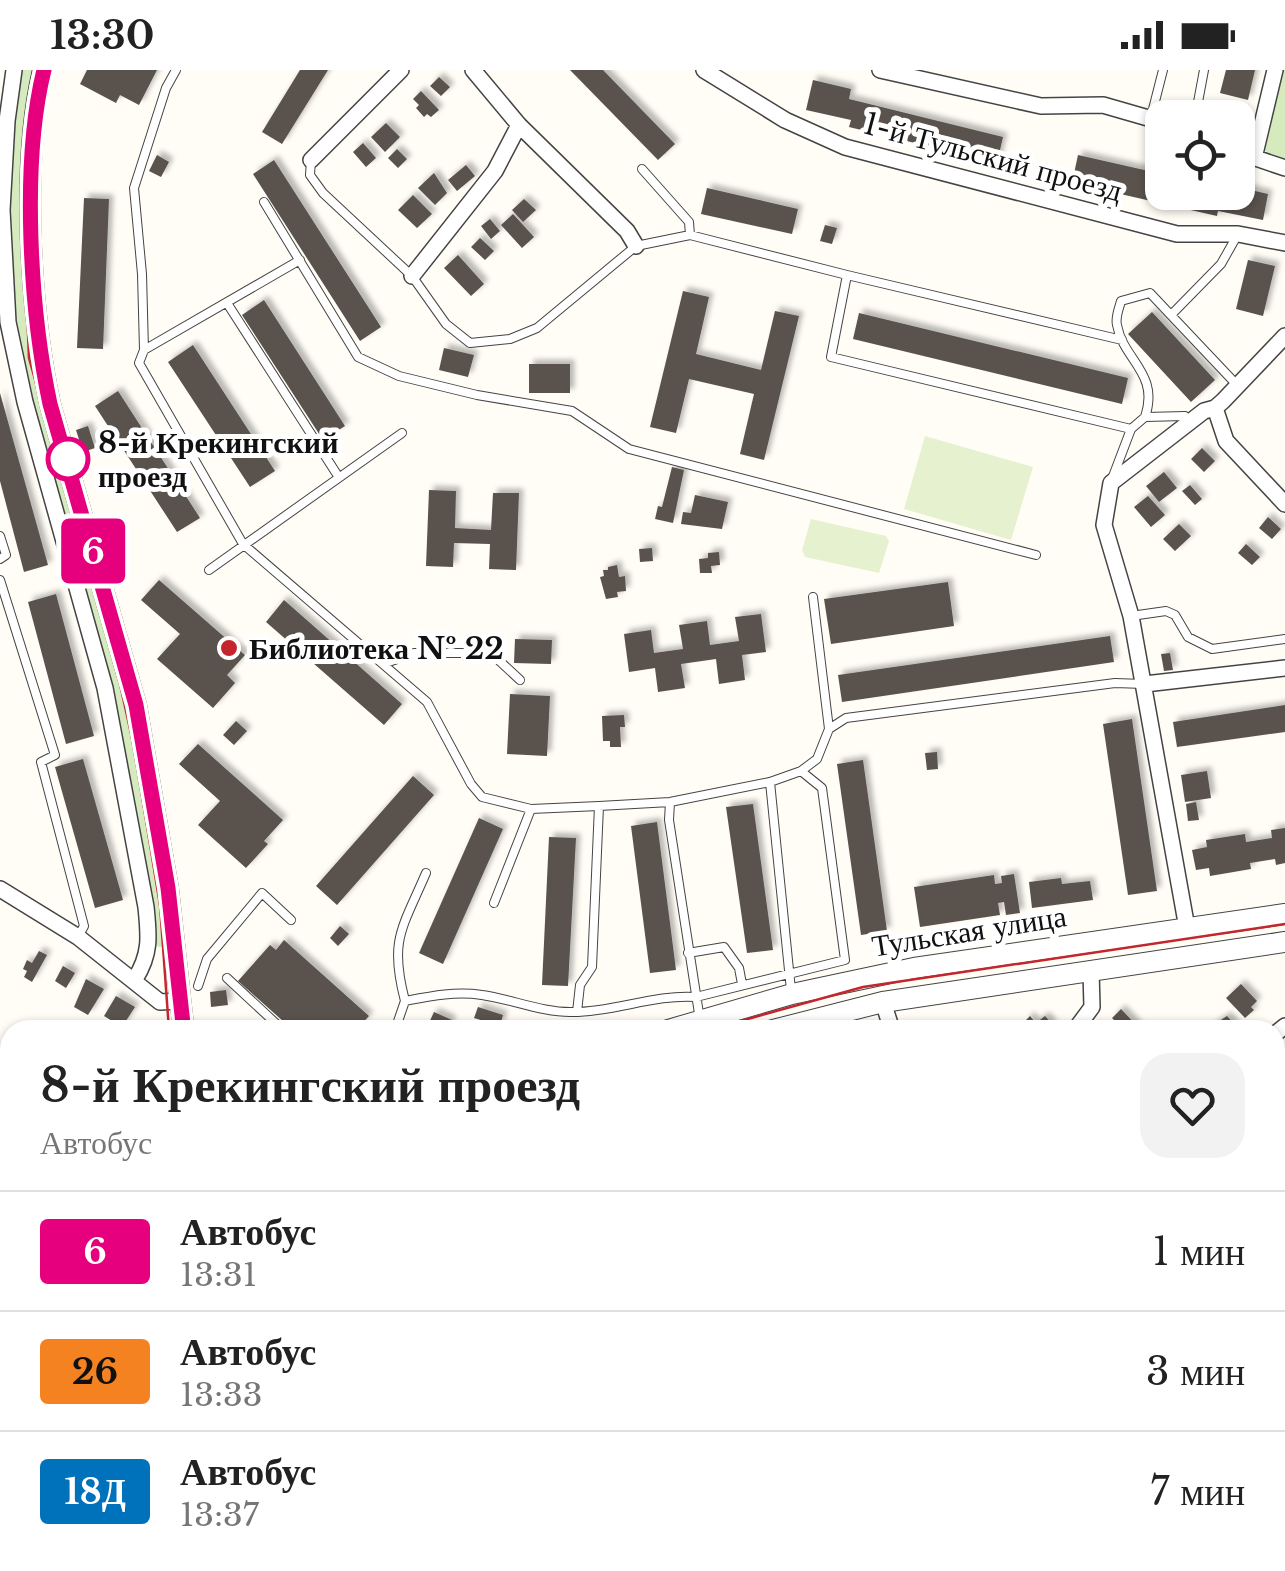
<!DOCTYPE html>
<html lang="ru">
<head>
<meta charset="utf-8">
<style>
	body { margin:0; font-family:"Libre Baskerville",serif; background:#f2f2f2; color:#222; height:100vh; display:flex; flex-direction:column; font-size:38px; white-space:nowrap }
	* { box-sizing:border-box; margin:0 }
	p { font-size:32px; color:#767676 }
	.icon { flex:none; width:55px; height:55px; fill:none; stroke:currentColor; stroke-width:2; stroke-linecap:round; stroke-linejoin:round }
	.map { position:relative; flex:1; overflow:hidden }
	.sheet { position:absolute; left:0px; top:950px; width:1285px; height:552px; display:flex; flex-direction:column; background:#fff; border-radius:30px 30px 0 0; box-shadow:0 2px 8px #0004 }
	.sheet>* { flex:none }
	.badge { padding:0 20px; border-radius:8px; font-size:35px; line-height:65px }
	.controls { position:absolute; left:1145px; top:30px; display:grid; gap:20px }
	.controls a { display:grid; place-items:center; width:110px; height:110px; border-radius:20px; background:#fff; box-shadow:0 2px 8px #0004; font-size:50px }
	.map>.badge { position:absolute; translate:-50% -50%; box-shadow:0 0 0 5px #fff }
	.round { display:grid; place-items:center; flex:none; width:105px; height:105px; border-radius:30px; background:#f2f2f2 }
	.head { display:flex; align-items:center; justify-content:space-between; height:170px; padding:0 40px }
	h1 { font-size:48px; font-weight:600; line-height:75px }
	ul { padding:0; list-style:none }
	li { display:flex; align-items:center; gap:30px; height:120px; padding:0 40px; border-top:2px solid #e0e0e0 }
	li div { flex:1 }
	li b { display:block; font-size:38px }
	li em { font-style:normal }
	li .badge { min-width:110px; font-weight:700; text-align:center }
	.status { display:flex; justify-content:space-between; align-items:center; height:70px; padding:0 50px; background:#fff; direction:ltr }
	.status svg { height:28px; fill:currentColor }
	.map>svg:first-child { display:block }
	.green { fill:#d5ebbd }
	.forest { fill:#b9dc9c }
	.pitch { fill:#e6f2cf }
	.building { fill:#5a524d; filter:url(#shadow) }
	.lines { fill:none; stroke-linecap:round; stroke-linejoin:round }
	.service-casing { stroke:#444; stroke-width:10 }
	.minor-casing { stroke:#444; stroke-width:18 }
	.tertiary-casing { stroke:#444; stroke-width:22 }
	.service { stroke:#fff; stroke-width:8 }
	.minor { stroke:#fff; stroke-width:15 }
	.tertiary { stroke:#fff; stroke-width:20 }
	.tram { stroke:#c4262e; stroke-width:2.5 }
	.line-casing { stroke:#fff; stroke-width:22 }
	.line { stroke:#e6007e; stroke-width:15 }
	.stop-dot { fill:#fff; stroke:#e6007e; stroke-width:5 }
	.poi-dot { fill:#c4262e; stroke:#fff; stroke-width:4 }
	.labels { text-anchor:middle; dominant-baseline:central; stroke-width:10; stroke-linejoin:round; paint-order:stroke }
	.street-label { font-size:30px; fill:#111; stroke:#fff }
	.stop-label { font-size:30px; font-weight:bold; fill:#111; stroke:#fff; text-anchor:start }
	.poi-label { font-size:30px; font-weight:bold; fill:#111; stroke:#fff; text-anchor:start }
</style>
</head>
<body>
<div class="status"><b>13:30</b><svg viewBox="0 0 49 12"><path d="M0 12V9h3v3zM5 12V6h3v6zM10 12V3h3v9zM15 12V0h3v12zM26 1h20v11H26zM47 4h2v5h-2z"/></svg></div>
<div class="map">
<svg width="1285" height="1501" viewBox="0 0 1285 1501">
	<defs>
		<filter id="shadow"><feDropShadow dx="4.5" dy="-4.5" stdDeviation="2.5" flood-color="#0004"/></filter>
	</defs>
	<rect width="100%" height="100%" fill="#fffdf5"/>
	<path class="green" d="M20,0H37L27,212L123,614L156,781L164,876L159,877L154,874L151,837L19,284C8,189 6,95 20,0Z
		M1279,0H1285V89L1262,80Z
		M0,1016L10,1024V1182L0,1172Z"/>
	<path class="forest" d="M0,1423L10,1437V1492L109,1493L118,1501H14L8,1489L0,1491Z
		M224,1492H417V1493L392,1501H200Z"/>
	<path class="pitch" d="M925,366L1033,397L1011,470L904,439Z
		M811,449L886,466L889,471L879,503L805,487L802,480Z"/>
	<path class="building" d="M87,0H157L139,35L120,25L116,33L80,14Z
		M300,0H328L282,74L262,62Z
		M570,0H603L675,74L658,90Z
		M1226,0H1255L1248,30L1220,23Z
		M439,7L450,17L441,26L430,16Z
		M813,10L851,19L849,29L1003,67L997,93L849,57L851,50L806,40Z
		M421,21L439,40L431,47L427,44L424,47L416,38L419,35L413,29Z
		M386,53L400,67L385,82L371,67Z
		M363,73L376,88L366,97L353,82Z
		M397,79L407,89L398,98L388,88Z
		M157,85L169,92L161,107L149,101Z
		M1078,85L1162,104V122L1231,125L1238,122V117L1268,124L1263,150L1218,141L1217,146L1072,113Z
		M274,90L381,257L360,271L253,104Z
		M466,95L475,106L457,121L448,110Z
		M434,103L447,123L435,135L418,118Z
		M707,118L798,139L792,164L701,144Z
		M413,125L432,144L417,158L398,140Z
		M84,128L109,129L103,279L77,278Z
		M524,129L536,140L523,152L512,140Z
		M513,144L534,167L522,178L501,155Z
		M490,149L500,161L491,169L481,156Z
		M825,155L837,158L832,174L820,171Z
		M480,168L494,181L485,190L471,177Z
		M458,185L484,214L471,226L444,198Z
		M1248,190L1275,196L1263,246L1236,239Z
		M683,221L709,227L696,284L761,300L775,241L799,246L764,390L740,384L754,324L689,309L676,363L650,357Z
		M264,230L345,356L323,370L242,245Z
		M1152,242L1215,310L1191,332L1128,264Z
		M859,243L1128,308L1122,334L853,269Z
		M193,275L275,401L250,417L168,292Z
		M444,278L474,285L468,307L439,300Z
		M529,294H570V323H529Z
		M118,321L200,448L177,462L95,336Z
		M0,323L48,495L24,502L0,411Z
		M88,356L95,378L83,382L76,360Z
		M1202,378L1215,391L1204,402L1191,389Z
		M672,397L684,400L673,453L655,449L658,436L662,437Z
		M1164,402L1177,418L1159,432L1146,416Z
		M1190,415L1202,429L1195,435L1182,421Z
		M429,420L456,421L455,458L491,460L493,423H519L516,500L489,499L490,474L454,473L453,497L426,496Z
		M695,425L728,432L722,459L681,454L683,442L691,443Z
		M1148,426L1165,445L1151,457L1134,437Z
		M1268,447L1281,459L1272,469L1259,458Z
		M1179,454L1191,466L1175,481L1163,469Z
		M1246,474L1260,487L1252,495L1238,483Z
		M652,478L653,491L640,492L639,479Z
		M719,482L720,495L711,496L712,503H700L699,489L708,488V483Z
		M617,495L619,507L625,506L626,521L617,522L618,527L606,529L600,507L604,506L603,500H608V497Z
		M159,510L245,585L227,605L235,613L213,638L157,589L180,564L141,530Z
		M948,512L954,556L831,574L824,529Z
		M56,524L94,666L66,674L28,532Z
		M284,530L402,634L384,655L266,552Z
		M761,544L766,582L742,585L745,610L719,614L716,589L681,594L685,618L658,622L655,598L629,602L624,564L651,560L654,583L683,579L679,555L707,551L710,575L739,571L735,547Z
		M1110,566L1114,592L842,632L838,605Z
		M515,569L552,570L551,594L514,593Z
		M1170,583L1173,600L1164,601L1161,584Z
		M510,624L550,626L547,686L507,684Z
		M1285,635V662L1177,677L1173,652Z
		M624,645L625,657H620L621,677H610V671H603L602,646Z
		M1132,649L1157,821L1128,825L1103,654Z
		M236,651L247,661L234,675L223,665Z
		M198,674L283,750L264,771L268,774L246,798L198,755L220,731L179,694Z
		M937,682L938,699L927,700L925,683Z
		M83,689L123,830L95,838L55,697Z
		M863,690L887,861L861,865L837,694Z
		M1207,701L1211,728L1185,732L1181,705Z
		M413,706L434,725L337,835L316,816Z
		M1196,732L1199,750L1188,751L1186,734Z
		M753,734L773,880L747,883L726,737Z
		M479,748L503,759L443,894L419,883Z
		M657,752L676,900L650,903L631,756Z
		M1285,758V793L1276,795L1275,789L1250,793L1251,799L1210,806L1209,798L1196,800L1192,780L1207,777L1206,770L1245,764L1246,772L1272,768L1271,760Z
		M549,767L576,768L568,916L542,915Z
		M1014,804L1020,843L1006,845L1004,832L998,833L1000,845L920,857L914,817L994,805L995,814L1002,813L1001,806Z
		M1061,808L1062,814L1090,811L1093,830L1032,838L1029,812Z
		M340,856L349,864L338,876L330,868Z
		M284,870L369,946L356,960H293L238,911L270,875L276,880Z
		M39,881L47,885L32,912L24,907L27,901L23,899L27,890L32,893Z
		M63,896L75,903L66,918L55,911Z
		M86,909L104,919L88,945L74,937Z
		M1241,914L1257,931L1251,937L1254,940L1245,948L1226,928Z
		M226,920L228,935L211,937L210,922Z
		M116,926L135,937L122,957L104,946Z
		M478,937L503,945L500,956L474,948Z
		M1121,939L1139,958L1137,960H1110L1117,953L1112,948Z
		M434,942L452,950L447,960L428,955Z
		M1030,946L1036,953L1045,946L1053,955L1047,960H1032L1025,951Z
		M1227,946L1236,956L1232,960L1210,957Z
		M845,950L852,960H811Z
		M1275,992L1285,1002V1013L1278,1020L1275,1017Z
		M1275,1192L1285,1202V1211L1275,1220Z
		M1275,1297L1285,1307V1315L1275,1325Z
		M480,1492H513L516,1495L509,1501H488Z
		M548,1492H580L571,1501H556Z
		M627,1492L633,1495L648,1492L655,1501H625L621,1497Z
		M747,1492H772L776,1497L771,1501H754Z
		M939,1492H980L974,1498L970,1494L964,1499L966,1501H929Z
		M1060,1492H1093L1083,1501H1060L1055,1496Z"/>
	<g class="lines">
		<defs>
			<path id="service" d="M176,0L166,18L134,118L142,204L144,280L139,293L243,474L427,632L471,714L482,727L531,739L599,736L670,732L770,712L801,701L817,689L829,659L846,648L1115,613L1144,614
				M1151,47L1163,0
				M1195,48L1204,0
				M311,90L310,105L323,123L412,206L446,254L470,273L510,269L537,258L636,176L690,165L847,205
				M642,99L689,152L690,165
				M264,132L358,287L399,306L477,325L572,341L629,379L1036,485
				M227,233L338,406
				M1172,244L1221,194L1238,164
				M144,280L300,190
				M1145,347C1160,303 1123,290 1117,255C1115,247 1119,239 1121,231L1150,223L1237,315
				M1131,359L1145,347L1185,346L1191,352
				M1112,409L1131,359L831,287L847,205L1122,270
				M0,466L6,485L0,489
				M209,500L402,363
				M0,510L55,685L41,692L84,856L78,867
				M813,527L829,659
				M1131,546L1166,541L1175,545L1188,567L1212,579L1285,569
				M383,594L414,583H491L520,610
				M770,712L791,920
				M670,732L669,750L700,950
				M494,833L531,739
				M688,883L724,877L739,898L742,914
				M227,908L283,960
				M198,916L207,889L262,823L291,850
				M405,931C389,870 402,859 426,803
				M577,942L580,915L592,897L599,736
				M395,960L405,931C431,926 455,921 482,925C511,929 543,943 573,942C615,942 654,924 696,927L845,890L822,718L801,701
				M0,1166L10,1175
				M0,1308L10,1296"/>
			<path id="minor" d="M14,0L7,51L2,140L8,252L25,332L105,618L146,837C149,866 151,884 135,909
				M473,0L519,55L627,161L636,176
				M704,0L785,50L845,77L1177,164H1238L1285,173
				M880,0L1041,36L1103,35L1162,52
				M1238,82L1285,98
				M1254,88L1275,0
				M311,90L401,0
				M412,206L495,101L519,55
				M1215,338L1226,371L1285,434
				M1145,614L1285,598
				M0,819L78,867L160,932L180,931
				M1187,858L1131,546L1104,455L1111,413L1204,341L1215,338L1223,331L1285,266
				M883,932L892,960
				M1075,960L1092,937L1091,901
				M1275,964L1285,956
				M0,1009L10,1016
				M1275,1149L1285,1140
				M1275,1167L1285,1177
				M1275,1370L1285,1382
				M0,1417L10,1422
				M120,1492L122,1494
				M534,1492L538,1501
				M1026,1492L1034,1501
				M1200,1492L1207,1501
				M697,1501L706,1492
				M904,1501L912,1492"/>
			<path id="tertiary" d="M43,0C21,93 30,240 50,334L136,635L168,818L183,954L188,960
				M668,960L792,924L914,898L1285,844
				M773,960L883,932L1285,872
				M0,1263L10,1252"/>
		</defs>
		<use href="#service" class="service-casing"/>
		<use href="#minor" class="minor-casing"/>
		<use href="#tertiary" class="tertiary-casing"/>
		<use href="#service" class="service"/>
		<use href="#minor" class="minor"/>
		<use href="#tertiary" class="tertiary"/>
		<path class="tram" d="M34,0L26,55L23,138L29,288L120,614L134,677L160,835L169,960
			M708,960L863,917L1285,854
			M0,1300L10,1288"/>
	</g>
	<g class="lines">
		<defs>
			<path id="line" d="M44,0C21,93 30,240 50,334L136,635L168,818L183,954L188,960"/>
		</defs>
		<use href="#line" class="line-casing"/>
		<use href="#line" class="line"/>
	</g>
	<circle class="stop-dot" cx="68" cy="389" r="20"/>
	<circle class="poi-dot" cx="229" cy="578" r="10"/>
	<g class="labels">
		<g class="street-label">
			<text transform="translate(993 87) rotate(15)">1-й Тульский проезд</text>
			<text transform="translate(969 861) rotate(-9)">Тульская улица</text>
		</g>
		<g class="stop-label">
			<text x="98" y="372">8-й Крекингский<tspan x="98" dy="34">проезд</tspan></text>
		</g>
		<g class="poi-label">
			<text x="249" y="578">Библиотека № 22</text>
		</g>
	</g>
</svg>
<div class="controls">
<a><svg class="icon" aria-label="locate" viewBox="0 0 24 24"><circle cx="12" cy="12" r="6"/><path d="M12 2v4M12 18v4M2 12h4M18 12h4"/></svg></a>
</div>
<b class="badge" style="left:93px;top:481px;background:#e6007e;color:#fff">6</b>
<section class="sheet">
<div class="head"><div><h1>8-й Крекингский проезд</h1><p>Автобус</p></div><a class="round"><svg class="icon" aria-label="heart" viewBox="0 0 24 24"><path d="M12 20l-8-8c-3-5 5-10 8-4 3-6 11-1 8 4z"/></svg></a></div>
<ul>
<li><span class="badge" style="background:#e6007e;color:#fff">6</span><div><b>Автобус</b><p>13:31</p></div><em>1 мин</em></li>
<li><span class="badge" style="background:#f58220;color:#111">26</span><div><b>Автобус</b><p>13:33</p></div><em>3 мин</em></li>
<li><span class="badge" style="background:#0072bc;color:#fff">18Д</span><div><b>Автобус</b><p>13:37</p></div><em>7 мин</em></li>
</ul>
</section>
</div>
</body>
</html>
